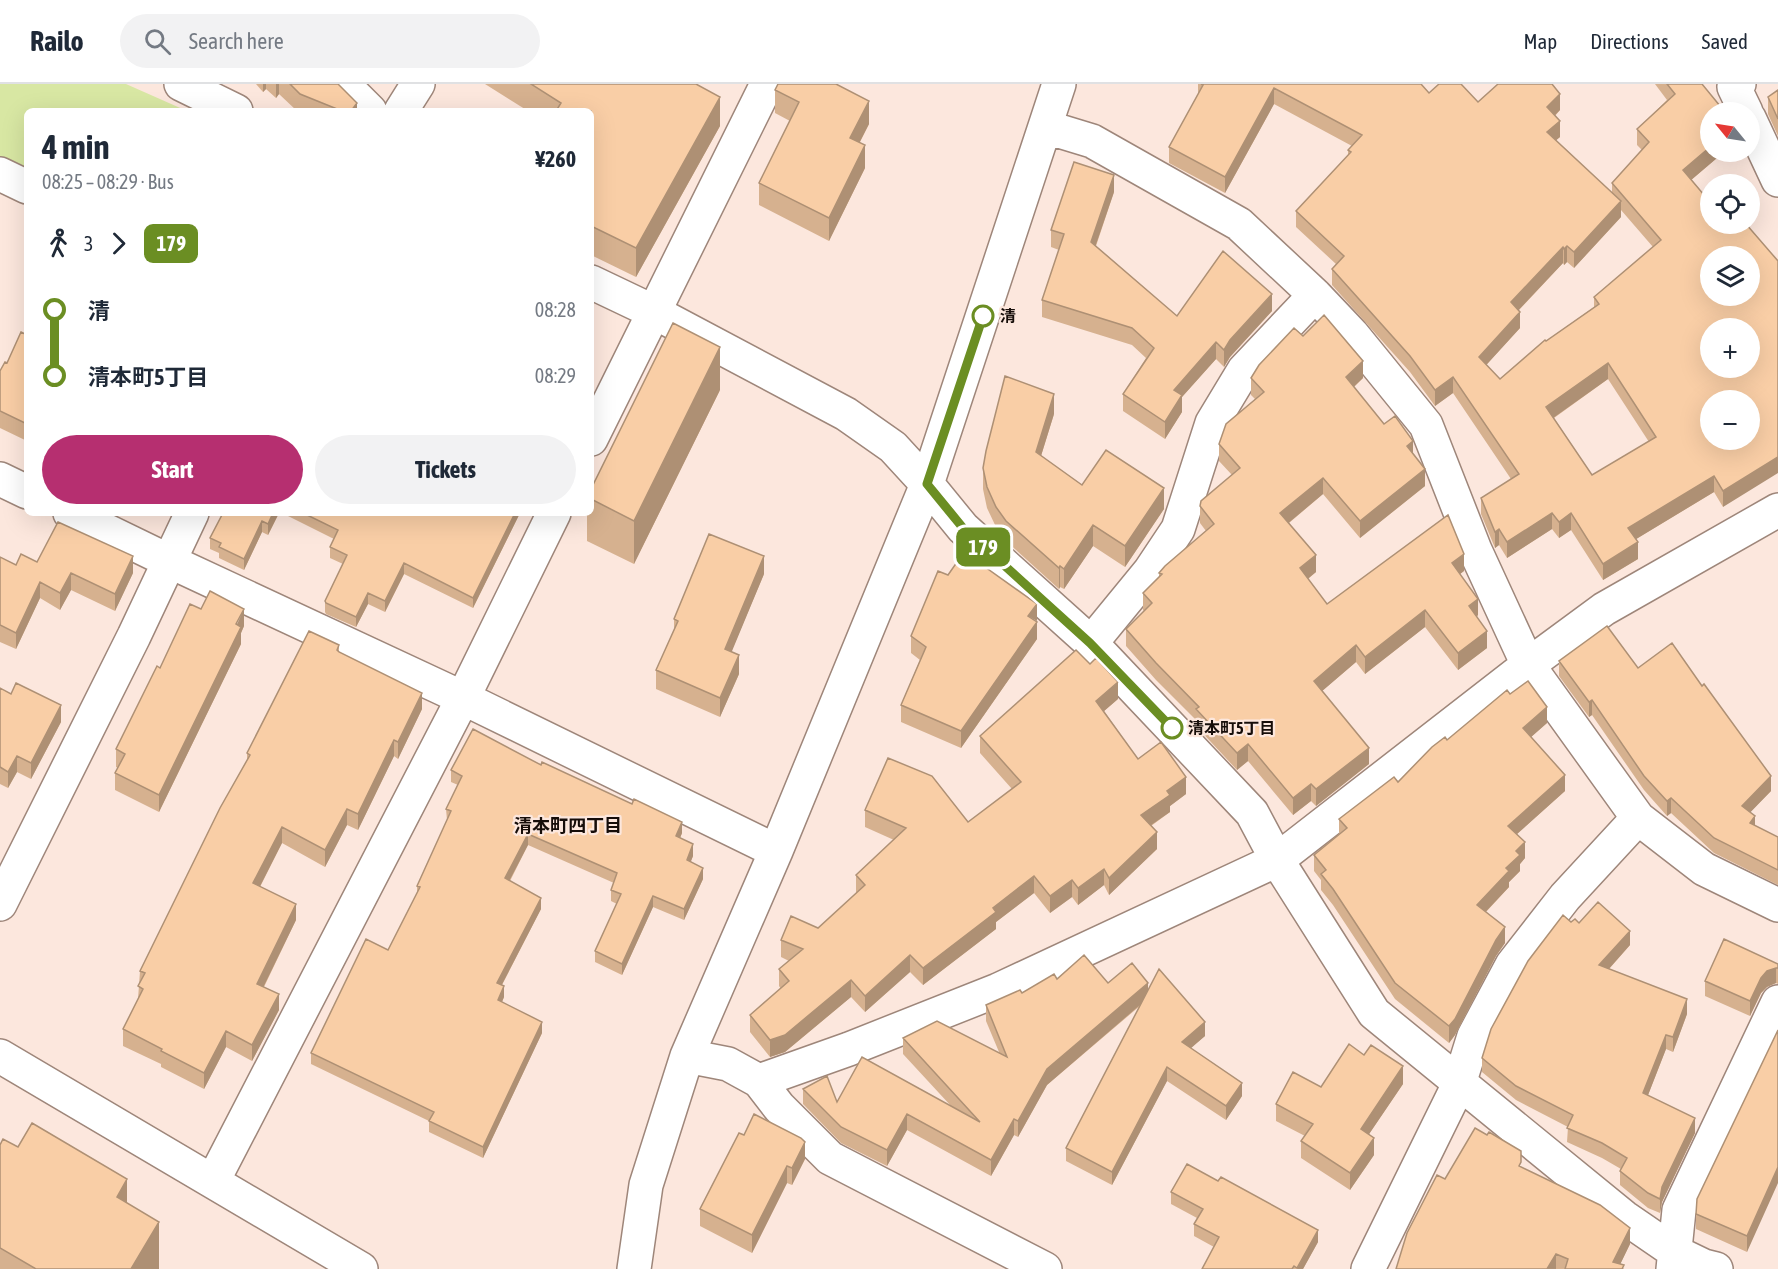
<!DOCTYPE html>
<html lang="en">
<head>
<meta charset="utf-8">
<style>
	body { margin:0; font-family:"Asap Condensed","Noto Sans JP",sans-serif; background:#f2f2f3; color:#1f2937; height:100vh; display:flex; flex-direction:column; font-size:22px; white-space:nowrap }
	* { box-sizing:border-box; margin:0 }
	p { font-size:20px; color:#747a83 }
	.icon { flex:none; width:33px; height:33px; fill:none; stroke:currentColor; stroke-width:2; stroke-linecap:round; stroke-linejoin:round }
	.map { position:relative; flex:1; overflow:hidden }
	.sheet { position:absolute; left:24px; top:24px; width:570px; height:408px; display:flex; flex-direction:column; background:#fff; border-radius:9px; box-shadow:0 6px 24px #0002 }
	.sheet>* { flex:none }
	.badge { padding:0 12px; border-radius:9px; font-size:21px; line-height:39px }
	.needle { width:39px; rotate:300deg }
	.controls { position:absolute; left:1700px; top:18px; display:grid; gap:12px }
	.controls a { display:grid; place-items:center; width:60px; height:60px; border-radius:50%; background:#fff; box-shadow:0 6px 24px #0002; font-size:30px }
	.map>.badge { position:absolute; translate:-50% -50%; box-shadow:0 0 0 3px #fff }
	.legs { display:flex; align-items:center; gap:9px; height:66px; padding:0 18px; font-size:20px }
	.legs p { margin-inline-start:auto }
	.overview { display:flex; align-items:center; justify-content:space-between; height:102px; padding:0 18px }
	h1 { font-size:33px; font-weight:700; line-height:45px }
	.primary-button { display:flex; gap:12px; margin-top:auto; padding:12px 18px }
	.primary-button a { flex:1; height:69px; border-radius:36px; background:#b62f70; color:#fff; font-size:24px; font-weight:700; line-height:69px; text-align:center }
	.primary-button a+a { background:#f2f2f3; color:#1f2937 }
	ul { padding:0 18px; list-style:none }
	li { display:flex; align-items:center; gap:21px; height:66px; font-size:22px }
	li i { display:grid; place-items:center; width:9px; height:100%; margin:0 8px; background:currentColor }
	li i::after { content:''; width:15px; height:15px; margin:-8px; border:4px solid; border-radius:50%; background:#fff }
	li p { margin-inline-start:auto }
	li:first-child i { background:linear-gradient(#0000 50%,currentColor 0) }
	li:last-child i { background:linear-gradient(currentColor 50%,#0000 0) }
	header { display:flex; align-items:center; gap:36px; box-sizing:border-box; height:84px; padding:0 30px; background:#fff; border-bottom:2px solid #e0e1e3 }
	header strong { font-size:28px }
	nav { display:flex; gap:33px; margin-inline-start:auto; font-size:21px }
	.search { width:420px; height:54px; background:#f2f2f3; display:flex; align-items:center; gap:15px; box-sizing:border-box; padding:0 21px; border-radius:33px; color:#747a83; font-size:22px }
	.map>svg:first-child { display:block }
	.green { fill:#d8e7a3 }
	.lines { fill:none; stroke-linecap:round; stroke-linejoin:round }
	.minor-casing { stroke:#9e867a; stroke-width:36 }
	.minor { stroke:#fff; stroke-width:33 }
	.wall { fill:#d6b18f; fill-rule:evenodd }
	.shaded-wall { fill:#ae9074 }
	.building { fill:#f9cea6; stroke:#ae9074; stroke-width:1.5; fill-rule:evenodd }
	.line-1-casing { stroke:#fff; stroke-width:14 }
	.line-1 { stroke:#6b8e23; stroke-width:9 }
	.stop-1-dot { fill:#fff; stroke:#6b8e23; stroke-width:3 }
	.labels { text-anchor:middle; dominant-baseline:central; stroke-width:4.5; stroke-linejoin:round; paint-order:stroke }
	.stop-label { font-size:16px; font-weight:bold; fill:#160d09; stroke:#fce7dd; text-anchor:start }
	.neighbourhood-label { font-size:18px; font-weight:bold; fill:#160d09; stroke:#fce7dd }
</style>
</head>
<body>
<header>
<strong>Railo</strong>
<div class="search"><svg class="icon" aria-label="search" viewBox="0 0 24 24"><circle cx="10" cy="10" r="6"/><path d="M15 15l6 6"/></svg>Search here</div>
<nav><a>Map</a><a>Directions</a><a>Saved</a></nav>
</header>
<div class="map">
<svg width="1778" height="1185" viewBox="0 0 1778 1185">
	<rect width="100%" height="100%" fill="#fce7dd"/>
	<path class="green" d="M0,0H126L187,27H27V93L0,81Z"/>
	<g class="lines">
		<defs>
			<path id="minor" d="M181,0L236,27
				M343,0L370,27
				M1739,0L1734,3L1746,28
				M401,27L418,0
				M1749,34L1778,96
				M1046,43L1092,57L1239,140L1315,211L1352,250L1426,341L1475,466L1528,581L1638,734L1704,785L1778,821
				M0,90L27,103
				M591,198L654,228L846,330L893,363L927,400L963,444L1091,559L1252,729L1277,776L1374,929L1624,1133L1675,1168L1704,1182L1716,1185
				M591,355L767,0
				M0,395L27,408
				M70,429L169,477L463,614L776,767
				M1091,559L1150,487L1178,445L1212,339L1244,286L1315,211
				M0,820L134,552L192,429
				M0,972L361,1185
				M687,972L728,980L759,997L779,1023L830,1074L1045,1185
				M759,997L849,965L998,906L1277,776L1528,581L1604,525L1778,426
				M213,1097L463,614L554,429
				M634,1185L646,1101L687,972L776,767L927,400L1059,0
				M1368,1185L1459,1000L1474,952L1512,881L1565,813L1638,734
				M1673,1185L1679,1126L1778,918"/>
		</defs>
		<use href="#minor" class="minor-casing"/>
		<use href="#minor" class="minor"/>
	</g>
	<path class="wall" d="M256,0H338L357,27H297L279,10L276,14L266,5L263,8Z
		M485,0H696L720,42L636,193L591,171V27H528Z
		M1198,0H1421L1429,9L1478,18L1560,26L1555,32L1560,53L1556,56L1612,109V99L1642,66L1637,61V45L1667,16L1655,0H1702L1710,68H1724L1691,96L1728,140L1723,423L1714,408L1636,455L1638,475L1603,496L1571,446L1559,454L1552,445L1507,474L1499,461L1495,464L1481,430V414L1511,395L1453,309L1435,322L1410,288L1332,201V185L1336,180L1296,143V127L1348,71V66L1352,62L1274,20L1225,109L1169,79V63L1198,11ZM1621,126L1653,163L1594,213V223L1546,257L1500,295L1486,281L1520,244L1519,226L1563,179L1564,181L1567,178L1574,184L1621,133ZM1608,295L1649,358L1592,391L1554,334Z
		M775,6L869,40L860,58L865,84L829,157L759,121V99L790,37L775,29Z
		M1778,6V52L1768,30V13Z
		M1114,108L1096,162L1177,232L1272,227L1230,273L1224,283L1216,275L1182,313V328L1165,355L1123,327V310L1146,274L1132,261L1042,233V216L1059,166L1051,163V146Z
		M27,251V357L0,344V287Z
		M1303,252L1363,294L1354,303L1384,340L1413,370L1425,402L1360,454L1323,410L1289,439L1316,488L1308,495L1327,520L1464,487L1460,490L1478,531L1477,533L1487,564L1458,586L1425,543L1365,590L1356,578L1322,607L1369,680L1316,722L1311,717L1293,731L1248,677L1237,686L1196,642V636L1156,596L1126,562V545L1144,527L1143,526V509L1159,493V489L1206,447L1200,439V422L1232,391L1219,377V360L1255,315L1251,311V294Z
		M720,306L634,480L587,457V429H591V405Z
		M1054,330L1041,372L1082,401L1164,425L1125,483L1093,462L1064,505L1060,503L1059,505L1006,457L996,443L987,424L983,405V384Z
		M279,429L268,451L262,448L244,486L219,474V469L210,465V454Z
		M282,429H520L473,524L404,490L385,528L368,520L356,543L326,530L325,528V517L343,480L330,474V463L334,455Z
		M0,473L16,481L37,478L133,489L115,527L71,506L60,526L40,514L16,565L0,558Z
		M764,490L731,568L739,590L720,633L656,605V586L674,547V535Z
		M201,525L244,542L241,549V560L159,728L115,706V689L118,684L116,683V665L160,584Z
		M1036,538L1037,555L961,664L901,638V621L920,576L911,569V552Z
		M339,561V568L422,625L398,675L394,672L358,746L347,741L325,783L282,759L260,803L296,836L264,903L279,926L252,977L226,963L204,1005L161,983V980L123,962V945L138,915L140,887L247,676V669Z
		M1559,577L1638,584L1771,707L1750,728L1755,742L1778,753V801L1714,769L1671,729L1667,732L1644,706L1592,631L1589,633L1559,592Z
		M0,604L61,638L31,695L17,688L8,704L0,700Z
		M1510,610L1547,639L1531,653L1565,707L1517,750L1525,774L1520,780V787L1509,798V803L1486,828L1505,859L1496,872L1455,951L1449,959L1395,915L1333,821L1321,806V796L1314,787V771L1339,750V735L1398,698L1447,656Z
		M1118,615L1104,627L1138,675L1186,710L1170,722V728L1151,742L1157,765L1109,811L1104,801L1078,821L1072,813L1050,829L1034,809L996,838V845L923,901L910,888L865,928L851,913L785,968L770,973L750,948V931L781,905L779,902V885L789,877L781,873V856L818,844L857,809L856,808V791L894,756L865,743V726L968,738L1012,705L980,669V652Z
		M541,681L682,749L680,754L693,772L691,777L703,795L684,836L653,823L622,891L595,878V867L617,820L611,817V806L614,799L528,761L510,797L541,825L502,901L504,913L502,918L542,949L483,1074L429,1048V1037L311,980V969L388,866L417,809V802L447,736L446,725L458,701L451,698V686Z
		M1571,838L1630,861L1609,885L1687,930L1673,968L1666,965L1648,1011L1695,1049L1662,1118L1660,1129L1648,1124L1620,1101V1087L1621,1085L1602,1074L1567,1058L1568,1043L1516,1016L1482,988V974Z
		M1778,880V900L1776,899L1767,903L1761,909L1750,932L1705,912V897Z
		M1057,895L1108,899L1148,907L1205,952L1190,964L1242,1012L1226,1036L1167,997L1112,1101L1066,1077V1064L1141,921L1047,1001L1018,1053L1014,1051L991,1092L907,1046L887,1082L841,1059L803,1020V1005L837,1018L951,1022L903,970V954L999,968L986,937V921L1022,909Z
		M1778,946L1747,1168L1696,1145V1130Z
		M1403,1000L1369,1050L1374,1071L1350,1106L1301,1074V1057L1305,1052L1276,1037V1020L1321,1003Z
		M739,1049L805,1075L792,1101L787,1099L752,1169L700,1142V1125Z
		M0,1061L18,1063L127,1119L159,1185H0Z
		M1521,1083L1630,1160L1620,1180L1624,1185H1396L1445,1095Z
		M1171,1108L1318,1158L1303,1185H1202L1214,1163L1194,1152V1140L1197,1134L1171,1120Z"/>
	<path class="shaded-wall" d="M263,0H266V5L263,8Z
		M276,0H279V10L276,14Z
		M1274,4V20L1225,109V93Z
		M1560,10V26L1547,39V23Z
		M720,13V42L636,193V164Z
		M869,17V40L850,77V54Z
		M357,19V27H351Z
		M1560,37V53L1547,64V48Z
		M865,61V84L829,157V134Z
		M1710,63V68H1724L1683,103V86Z
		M1114,91V108L1091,175V158Z
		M1621,117V133L1574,184V168Z
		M1567,162V178L1564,181V165Z
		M1563,163V179L1511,234V218Z
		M1272,210V227L1230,273L1224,283V266L1230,256Z
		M1520,228V244L1479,289V273Z
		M1216,258V275L1182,313V328L1165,355V338L1174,306Z
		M720,263V306L634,480V437Z
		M1363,277V294L1346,310V293Z
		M1608,279V295L1546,339V323Z
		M1453,293V309L1435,322V306Z
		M1054,310V330L1036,388V368Z
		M1413,357V374L1407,362Z
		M1778,373V389L1723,423V407Z
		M1425,385V402L1360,454V437Z
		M1714,392V408L1628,460V444Z
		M1323,394V410L1280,446V429Z
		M1164,404V425L1125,483V462Z
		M273,429H279L268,451V440Z
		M515,429H520L473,524V514Z
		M1552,429V445L1507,474V458Z
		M1571,429V446L1559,454V438Z
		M262,437V448L244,486V475Z
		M1093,441V462L1064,505V485Z
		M1499,445V461L1495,464V448Z
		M1638,458V475L1603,496V480Z
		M1464,470V487L1452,496V479Z
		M1316,471V488L1300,501V484Z
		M133,472V489L115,527V510Z
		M764,472V490L725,584V565Z
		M404,479V490L385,528V517Z
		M1060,482V503L1059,505V484Z
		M71,489V506L60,526V509Z
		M40,498V514L16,565V549Z
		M368,509V520L356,543V533Z
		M1478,515V531L1469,538V522Z
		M1037,520V537L1028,532Z
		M244,525V542L241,549V560L159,728V711Z
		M1425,526V543L1365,590V573Z
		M1037,538V555L961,664V647Z
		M1487,547V564L1458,586V569Z
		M1356,561V578L1314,614V597Z
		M739,571V590L720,633V614Z
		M1118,598V615L1096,634V617Z
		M422,609V625L398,675V658Z
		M1592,616V631L1589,633V618Z
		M61,621V638L31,695V679Z
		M1547,623V639L1523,660V644Z
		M394,656V672L358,746V730Z
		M1248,660V677L1237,686V669Z
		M1369,664V680L1316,722V705Z
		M17,672V688L8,704V688Z
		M1565,691V707L1508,758V742Z
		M1771,692V707L1742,737V722Z
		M1186,693V710L1170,722V728L1141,748V731L1167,707Z
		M1311,700V717L1293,731V714Z
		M1671,714V729L1667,732V717Z
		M347,725V741L325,783V766Z
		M1755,732V746L1750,739Z
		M682,738V749L676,764V752Z
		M282,743V759L253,816V799Z
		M1157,748V765L1109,811V794Z
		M528,750V761L505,805V794Z
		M1525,758V774L1520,780V787L1509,798V803L1477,837V821L1506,784L1516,767Z
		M693,760V772L687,787V776Z
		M703,784V795L684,836V825Z
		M1104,785V801L1078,821V804Z
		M1034,792V809L996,838V845L923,901V884L993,824Z
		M1072,796V813L1050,829V812Z
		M653,812V823L622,891V880Z
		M541,814V825L497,910V899Z
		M296,820V836L257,916V900Z
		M1505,843V859L1496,872L1455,951L1449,959V942L1496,856Z
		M1630,847V861L1599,896V881Z
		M910,871V888L865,928V912Z
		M1776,884V899L1767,903L1761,909L1750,932V917L1761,894L1767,887Z
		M851,896V913L785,968L770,973V956Z
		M1148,899V914L1047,1001L1018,1053V1037L1047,985Z
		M504,902V913L498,927V916Z
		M279,910V926L252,977V961Z
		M1687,915V930L1673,968V953Z
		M542,938V949L483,1074V1063Z
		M1205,938V952L1182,972V958Z
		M226,947V963L204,1005V989Z
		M1666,951V965L1643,1024V1009Z
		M1403,982V1000L1361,1062V1045Z
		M1167,983V997L1112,1101V1088Z
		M1242,999V1012L1226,1036V1022Z
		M907,1030V1046L887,1082V1066Z
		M1695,1034V1049L1662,1118L1660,1129V1115L1662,1103Z
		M1014,1035V1051L991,1092V1076Z
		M1374,1054V1071L1350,1106V1089Z
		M805,1058V1075L792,1101V1084Z
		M787,1082V1099L752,1169V1151Z
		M1778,1083V1099L1747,1168V1152Z
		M127,1095V1146L117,1113Z
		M159,1138V1185H131Z
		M1630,1144V1160L1618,1185L1613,1178Z
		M1318,1146V1158L1303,1185H1297Z
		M1556,1170V1185H1547Z"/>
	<path class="building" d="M290,0H338L357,19L351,27H342L300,10Z
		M531,0H696L720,13L636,164L591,142V27H556L561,19Z
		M778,0H836L869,17L850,54L865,61L829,134L759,99L799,18L775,6Z
		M1201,0H1421L1429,9L1439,0H1461L1478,18L1498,0H1552L1560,10L1547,23L1560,37L1547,48L1621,117L1574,168L1567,162L1564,165L1563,163L1511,218L1520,228L1479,273L1500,295L1545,256L1546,257L1599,220L1594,213L1661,156L1612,99L1649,58L1637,45L1675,10L1667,0H1702L1725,28H1710V63L1683,86L1710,118V140H1728L1729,141L1730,140H1746L1778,177V373L1723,407L1714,392L1628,444L1638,458L1603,480L1571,429L1559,438L1552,429L1507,458L1499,445L1495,448L1481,414L1519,390L1453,293L1435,306L1410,272L1332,185L1344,172L1296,127L1351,68L1348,66L1362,51L1274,4L1225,93L1169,63L1203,1ZM1710,172H1749V212H1710ZM1710,244H1749V284H1710ZM1608,279L1656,353L1592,391L1546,323ZM1710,316H1749V356H1710Z
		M1778,6V35L1768,13Z
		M1074,78L1114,91L1091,158L1177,232L1223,167L1272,210L1230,256L1224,266L1216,258L1174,306L1182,311L1165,338L1123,310L1154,264L1132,244L1042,216L1064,150L1051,146Z
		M1324,231L1363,277L1346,293L1384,340L1395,332L1413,357L1407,362L1425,385L1360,437L1323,394L1280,429L1316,471L1300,484L1327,520L1448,431L1464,470L1452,479L1478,515L1469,522L1487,547L1458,569L1425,526L1365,573L1356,561L1314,597L1369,664L1316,705L1311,700L1293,714L1248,660L1237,669L1196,625L1199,623L1156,579L1126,545L1152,519L1143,509L1162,490L1159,489L1165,482L1214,440L1200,422L1201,417L1240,384L1219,360L1226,340L1264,308L1251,294L1259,281L1294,244L1303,252Z
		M673,239L720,263L634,437L591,415V405Z
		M21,248L27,251V340L0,327V287L5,278L7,279Z
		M1005,292L1054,310L1036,368L1082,401L1106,366L1164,404L1125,462L1093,441L1064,485L1060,482L1059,484L1006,437L996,423L987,403L983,384L986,367Z
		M223,429H273L268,440L262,437L244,475L219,463L221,459L210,454Z
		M303,429H515L473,514L404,479L385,517L368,509L356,533L326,519L325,517L347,471L330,463L338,446Z
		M58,438L133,472L115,510L71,489L60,509L40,498L16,549L0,541V473L16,481L21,470L37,478Z
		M709,450L764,472L725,565L739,571L720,614L656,586L678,537L674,535Z
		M964,468L1037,520L1028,532L1037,538L961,647L901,621L926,563L911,552L938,487L948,491Z
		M210,507L244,525L236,540L241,543L159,711L115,689L125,670L116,665L157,582L160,584L190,520L201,525Z
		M1607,542L1638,584L1672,559L1702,602L1704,600L1771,692L1742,722L1755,732L1750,739L1778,753V786L1714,754L1671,714L1667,717L1644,692L1592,616L1589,618L1559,577Z
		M309,547L339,561L337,566L339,568L422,609L398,658L394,656L358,730L347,725L325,766L282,743L253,799L296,820L257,900L279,910L252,961L226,947L204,989L161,967L162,965L123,945L143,905L138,902L145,889L140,887L220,724L250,671L247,669Z
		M1076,566L1090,580L1096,574L1118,598L1096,617L1138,675L1161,658L1186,693L1167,707L1170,711L1141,731L1157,748L1109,794L1104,785L1078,804L1072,796L1050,812L1034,792L993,824L996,828L923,884L910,871L865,912L851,896L785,951L770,956L750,931L789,897L779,885L803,865L781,856L791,832L818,844L865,801L856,791L906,744L865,726L888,674L932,692L968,738L1021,698L980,652Z
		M1528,597L1547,623L1523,644L1565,691L1508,742L1525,758L1516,767L1520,771L1506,784L1509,787L1477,821L1505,843L1496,856L1455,935L1449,942L1395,899L1333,805L1321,790L1326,786L1314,771L1347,744L1339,735L1394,693L1398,698L1432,663L1445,653L1447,656L1507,606L1510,610Z
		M16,599L61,621L31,679L17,672L8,688L0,683V604L11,610Z
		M473,645L541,681L542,678L632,720L634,715L682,738L676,752L693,760L687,776L703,784L684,825L653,812L622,880L595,867L621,810L611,806L617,789L528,750L505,794L541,814L497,899L504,902L498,916L542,938L483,1063L429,1037L434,1028L311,969L366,855L388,866L420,803L417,802L451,727L446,725L462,692L451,686Z
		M1598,818L1630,847L1599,881L1687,915L1673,953L1666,951L1643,1009L1695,1034L1662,1103L1660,1115L1648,1109L1620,1087L1627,1074L1602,1059L1567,1044L1573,1031L1516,1002L1482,974L1491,945L1528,877L1563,831L1571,838L1575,835L1579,839Z
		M1724,855L1778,880V884H1776L1767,887L1761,894L1750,917L1705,897Z
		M1084,871L1108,899L1132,879L1148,899L1047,985L1018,1037L1014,1035L991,1076L907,1030L887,1066L841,1043L803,1005L827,992L837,1018L862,973L980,1038L903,954L937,937L1007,973L986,921L1020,906L1022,909L1054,890L1057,895Z
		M1159,885L1205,938L1182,958L1242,999L1226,1022L1167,983L1112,1088L1066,1064Z
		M1778,946V1083L1747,1152L1696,1130L1697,1115Z
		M1349,960L1364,971L1371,961L1403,982L1361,1045L1374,1054L1350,1089L1301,1057L1313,1040L1276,1020L1293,988L1321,1003Z
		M754,1030L801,1054L805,1058L792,1084L787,1082L752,1151L700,1125L739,1049L744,1051Z
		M32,1039L127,1095L117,1113L159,1138L131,1185H36L0,1164V1061L3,1055L18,1063Z
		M1475,1044L1487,1051L1489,1048L1521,1067V1078L1519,1082L1600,1121L1630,1144L1613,1178L1624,1181L1622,1185H1565L1568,1175L1556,1170L1547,1185H1396L1407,1149L1437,1091L1445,1095Z
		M1187,1080L1218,1097L1221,1093L1318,1146L1297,1184L1294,1182L1292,1185H1202L1219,1153L1194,1140L1203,1125L1171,1108Z"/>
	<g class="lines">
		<defs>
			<path id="line-1" d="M983,232L927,400L963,444L1090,559L1172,644"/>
		</defs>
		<use href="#line-1" class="line-1-casing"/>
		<use href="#line-1" class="line-1"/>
	</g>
	<g class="stop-1-dot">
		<circle cx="983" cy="232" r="10"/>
		<circle cx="1172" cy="644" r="10"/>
	</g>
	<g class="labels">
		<g class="stop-label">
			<text x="1000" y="232">清</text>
			<text x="1188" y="644">清本町5丁目</text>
		</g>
		<g class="neighbourhood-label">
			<text x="568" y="741">清本町四丁目</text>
		</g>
	</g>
</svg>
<div class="controls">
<a><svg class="needle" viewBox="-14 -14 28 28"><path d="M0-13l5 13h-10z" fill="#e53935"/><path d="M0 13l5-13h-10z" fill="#747a83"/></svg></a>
<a><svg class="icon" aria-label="locate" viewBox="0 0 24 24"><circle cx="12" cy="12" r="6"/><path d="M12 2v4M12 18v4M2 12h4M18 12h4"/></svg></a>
<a><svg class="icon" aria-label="layers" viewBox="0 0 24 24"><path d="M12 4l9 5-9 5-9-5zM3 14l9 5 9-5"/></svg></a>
<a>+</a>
<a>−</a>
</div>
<b class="badge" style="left:983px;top:463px;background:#6b8e23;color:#fff">179</b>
<section class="sheet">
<div class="overview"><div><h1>4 min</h1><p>08:25 – 08:29 · Bus</p></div><b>¥260</b></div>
<div class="legs"><svg class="icon" aria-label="walk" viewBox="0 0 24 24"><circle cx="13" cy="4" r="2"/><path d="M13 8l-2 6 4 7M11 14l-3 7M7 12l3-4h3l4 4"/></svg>3<svg class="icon" aria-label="forward" viewBox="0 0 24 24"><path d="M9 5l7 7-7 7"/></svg><b class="badge" style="background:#6b8e23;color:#fff">179</b></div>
<ul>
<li><i style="color:#6b8e23"></i><b>清</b><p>08:28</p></li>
<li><i style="color:#6b8e23"></i><b>清本町5丁目</b><p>08:29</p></li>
</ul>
<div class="primary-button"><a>Start</a><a>Tickets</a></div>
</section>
</div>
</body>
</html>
